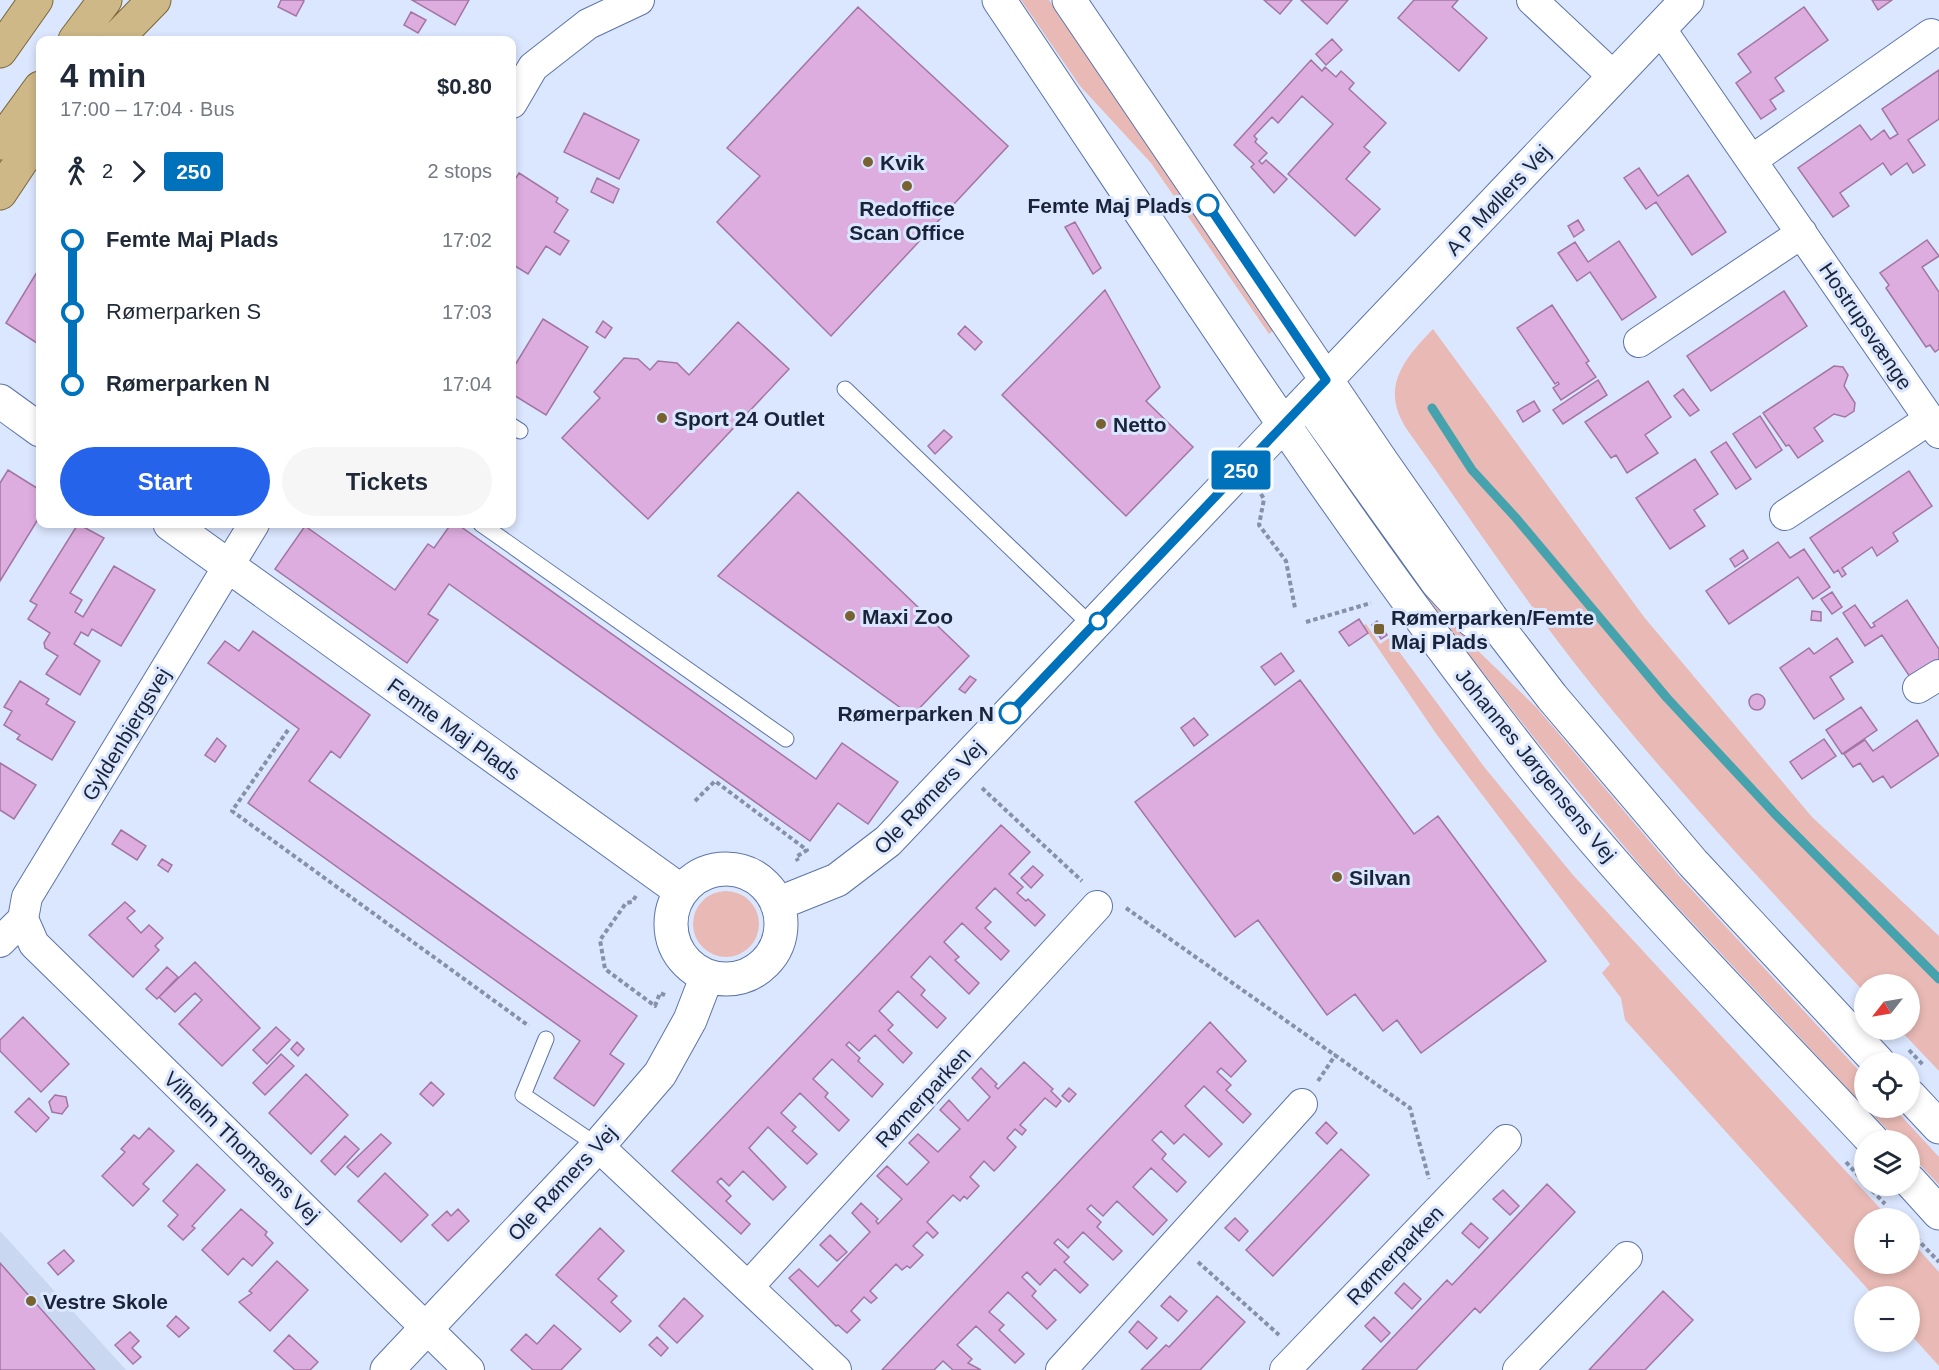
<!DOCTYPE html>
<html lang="en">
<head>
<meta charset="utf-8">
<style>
	body { margin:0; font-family:Helvetica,sans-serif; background:#f6f6f7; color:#1f2937; height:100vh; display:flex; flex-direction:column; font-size:22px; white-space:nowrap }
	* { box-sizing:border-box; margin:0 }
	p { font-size:20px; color:#747a83 }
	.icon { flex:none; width:33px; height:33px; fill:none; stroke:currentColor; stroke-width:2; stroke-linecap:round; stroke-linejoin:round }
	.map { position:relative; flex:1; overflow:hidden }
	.details { position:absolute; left:36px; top:36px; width:480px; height:492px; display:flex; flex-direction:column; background:#fff; border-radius:12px; box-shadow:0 3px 9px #0003 }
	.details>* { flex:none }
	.badge { padding:0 12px; border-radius:4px; font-size:21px; line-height:39px }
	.needle { width:39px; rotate:239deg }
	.buttons { position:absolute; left:1854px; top:974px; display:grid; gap:12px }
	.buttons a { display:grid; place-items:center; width:66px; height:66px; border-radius:50%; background:#fff; box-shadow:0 3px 9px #0003; font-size:30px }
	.map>.badge { position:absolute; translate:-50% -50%; box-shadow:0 0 0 3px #fff }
	.legs { display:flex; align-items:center; gap:9px; height:66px; padding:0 24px; font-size:20px }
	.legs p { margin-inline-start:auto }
	.headline { display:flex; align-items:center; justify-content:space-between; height:102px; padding:0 24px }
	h1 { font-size:33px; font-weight:700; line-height:45px }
	.action { display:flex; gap:12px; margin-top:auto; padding:12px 24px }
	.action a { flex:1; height:69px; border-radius:36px; background:#2563eb; color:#fff; font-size:24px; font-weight:700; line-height:69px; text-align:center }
	.action a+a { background:#f6f6f7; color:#1f2937 }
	ul { padding:0 24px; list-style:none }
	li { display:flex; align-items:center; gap:21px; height:72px; font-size:22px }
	li i { display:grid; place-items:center; width:9px; height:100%; margin:0 8px; background:currentColor }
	li i::after { content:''; width:15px; height:15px; margin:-8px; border:4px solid; border-radius:50%; background:#fff }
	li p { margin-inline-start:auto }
	li:first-child i { background:linear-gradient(#0000 50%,currentColor 0) }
	li:last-child i { background:linear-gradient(currentColor 50%,#0000 0) }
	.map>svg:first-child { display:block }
	.built { fill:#cad7f0 }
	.green { fill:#e9bab5 }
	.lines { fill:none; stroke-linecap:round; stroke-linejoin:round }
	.stream { stroke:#46a3ae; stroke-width:9 }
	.building { fill:#deade0; stroke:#a275a4; stroke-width:1.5 }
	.service-casing { stroke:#5c74a9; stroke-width:17 }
	.minor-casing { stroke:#5c74a9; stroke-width:32 }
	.tertiary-casing { stroke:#5c74a9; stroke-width:35 }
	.primary-casing { stroke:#7a6638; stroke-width:35 }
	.path { stroke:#8691a7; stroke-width:4; stroke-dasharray:4.5 3; stroke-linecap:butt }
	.service { stroke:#fff; stroke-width:15 }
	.minor { stroke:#fff; stroke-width:30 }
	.tertiary { stroke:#fff; stroke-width:33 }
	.primary { stroke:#ceb888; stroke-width:33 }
	.line-1-casing { stroke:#fff; stroke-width:14 }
	.line-1 { stroke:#0072bc; stroke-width:9 }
	.poi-dot { fill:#786231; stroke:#dbe7ff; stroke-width:2 }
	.stop-1-dot { fill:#fff; stroke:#0072bc; stroke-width:3 }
	.labels { text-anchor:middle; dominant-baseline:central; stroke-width:6; stroke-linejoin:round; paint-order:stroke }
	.poi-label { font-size:21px; font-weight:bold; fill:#1a2439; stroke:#dbe7ff; text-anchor:start }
	.street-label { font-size:21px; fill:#1a2439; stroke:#dbe7ff }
	.stop-label { font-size:21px; font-weight:bold; fill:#1a2439; stroke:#dbe7ff; text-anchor:end }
</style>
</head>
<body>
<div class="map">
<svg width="1939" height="1370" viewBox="0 0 1939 1370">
	<rect width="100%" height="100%" fill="#dbe7ff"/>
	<path class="built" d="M0,1231L126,1370H0Z"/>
	<path class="green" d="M1021,0H1049L1274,330L1269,334L1151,163L1080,86Z
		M1433,329L1644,617L1812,817L1939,936V1071L1899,1029H1910V984H1864V992C1771,891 1677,791 1591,684C1526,603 1468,515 1408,431C1379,389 1403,360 1433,329Z
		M1337,470L1469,642L1537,708L1679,876L1864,1076V1106L1654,882L1539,744L1460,643Z
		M1366,624L1380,644L1389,638L1485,768L1573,875L1889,1218H1864V1263H1910V1240L1939,1272V1366L1910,1334V1296H1874L1625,1020L1621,998L1602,973L1610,964L1437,735L1363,626Z
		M693 924a33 33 0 1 1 66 0a33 33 0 1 1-66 0Z
		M1866,1107H1893L1939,1157V1185L1910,1154V1140H1897Z"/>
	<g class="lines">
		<path class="stream" d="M1432,408L1472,470L1516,518L1667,698L1775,814L1939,979"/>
	</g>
	<path class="building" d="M281,0H302L304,1L296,16L278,7Z
		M412,0H469L455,25Z
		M1264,0H1292L1280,14Z
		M1301,0H1348L1327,24Z
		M1414,0H1458L1452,7L1487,38L1459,71L1398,18Z
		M1872,0H1892L1878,10Z
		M858,7L1008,146L831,336L717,222L760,176L727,148Z
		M1804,7L1828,40L1775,78L1784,91L1770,100L1776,109L1761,119L1736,83L1751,72L1738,54Z
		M411,12L426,20L418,33L404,25Z
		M1332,39L1342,50L1326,65L1316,54Z
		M1311,60L1322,71L1325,67L1336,77L1341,71L1354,83L1349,89L1386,123L1364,147L1370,152L1346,179L1380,209L1355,236L1288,174L1333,124L1302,96L1278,123L1272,117L1254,136L1257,139L1255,142L1267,153L1259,161L1262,164L1266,160L1287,179L1274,193L1251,167L1254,164L1234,145Z
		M1939,70V119L1908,140L1925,165L1913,173L1907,163L1891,175L1883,163L1840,193L1849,206L1833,217L1798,168L1860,125L1871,140L1884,130L1890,139L1898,134L1882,109Z
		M584,113L639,140L619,179L564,152Z
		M1639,168L1658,196L1688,175L1726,232L1692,255L1656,202L1646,209L1624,178Z
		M519,173L558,198L556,202L568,210L554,232L569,241L560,255L546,246L528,274L515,266L512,268V184Z
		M597,178L619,189L613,203L591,192Z
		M1578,220L1584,230L1574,237L1568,226Z
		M1075,222L1101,268L1093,274L1065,227Z
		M1927,240L1939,256L1922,267L1939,292V349L1935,352L1930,345L1926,347L1886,288L1889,285L1880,273Z
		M1619,241L1656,297L1622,320L1590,272L1577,281L1558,253L1575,242L1588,262Z
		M40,267V345L6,323Z
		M1105,290L1160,387L1146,401L1193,447L1126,516L1002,395Z
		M1784,291L1807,326L1711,391L1687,356Z
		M1552,305L1589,361L1586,363L1596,377L1561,400L1553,388L1559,384L1558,382L1555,384L1517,328Z
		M543,319L588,347L546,415L512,394V370Z
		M603,321L612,328L605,338L596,332Z
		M738,322L789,369L648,519L562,438L600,398L594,392L624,358L638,359L650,370L658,361L677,363L689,375Z
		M965,326L982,342L975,350L958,334Z
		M1834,366L1843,367L1848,375L1844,386L1855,403L1854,411L1845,417L1834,414L1814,428L1823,441L1798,458L1789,445L1786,446L1763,413Z
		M1598,380L1607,395L1563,424L1553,410Z
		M1648,381L1671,417L1645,435L1658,453L1627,473L1616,455L1611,458L1585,422Z
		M1683,389L1699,410L1690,416L1674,396Z
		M1534,401L1540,411L1523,422L1517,411Z
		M1760,416L1782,450L1756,468L1733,434Z
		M944,430L952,437L935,454L928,446Z
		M1726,442L1751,479L1736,489L1711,452Z
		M1695,459L1718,494L1694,510L1705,526L1670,549L1636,498Z
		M8,470L40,490V516L0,581V483Z
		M1909,471L1932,506L1893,533L1898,541L1877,556L1872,547L1842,568L1846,574L1842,577L1838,570L1834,573L1810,538Z
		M798,492L969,656L912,716L718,576Z
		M78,524L104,538L70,593L82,600L75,612L83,617L114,566L155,590L121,646L92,629L88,636L81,632L74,644L100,661L80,695L46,674L58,656L45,648L44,643L50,633L28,619L37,605L30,601Z
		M451,524H457L816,779L842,743L898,782L868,824L838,803L810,841L449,584L428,614L438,620L407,663L275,569L305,526L395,590L428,544L434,548Z
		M1778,542L1790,558L1804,549L1830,587L1813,599L1798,577L1729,624L1706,591Z
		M1743,550L1748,558L1735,567L1730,559Z
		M1832,592L1842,607L1832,614L1821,599Z
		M1907,600L1939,649V674L1912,680L1882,635L1865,646L1843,613L1855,605L1871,628L1875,626L1873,623Z
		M1812,611L1821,612V621L1811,620Z
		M1359,619L1368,633L1349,646L1339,632Z
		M1377,621L1387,635L1381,639L1372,625Z
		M253,631L370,715L340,758L331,751L309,781L637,1016L610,1054L624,1064L594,1106L554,1078L580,1041L248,803L299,729L208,663L225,641L239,651Z
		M1837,638L1853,662L1830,677L1844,699L1814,719L1780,668L1809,648L1814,654Z
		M1281,653L1294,671L1275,685L1261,667Z
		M970,676L976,680L965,693L959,689Z
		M1300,680L1414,834L1438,816L1546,961L1421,1053L1397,1020L1383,1031L1355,994L1327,1015L1258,920L1235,937L1135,802Z
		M20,681L49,699L46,704L75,722L52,760L17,739L20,735L4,725L12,711L4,707Z
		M1749 702a8 8 0 1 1 16 0a8 8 0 1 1-16 0Z
		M1861,707L1877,730L1842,754L1826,730Z
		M1194,718L1208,735L1194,746L1181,728Z
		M1917,720L1939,755L1891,788L1883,776L1873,782L1860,763L1853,767L1844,754L1865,740L1873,751Z
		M217,738L226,746L215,762L205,755Z
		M1824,739L1836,756L1802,779L1790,762Z
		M0,763L36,785L14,819L0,810Z
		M1001,825L1030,852L1009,874L1023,887L1017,893L1026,901L1028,899L1045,915L1035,926L995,888L976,908L991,922L985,928L1009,951L1001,960L962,923L944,942L959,957L955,960L979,983L969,994L930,956L911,977L925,990L921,995L946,1018L937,1028L898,991L879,1011L893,1025L888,1030L912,1053L903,1063L875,1035L859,1051L849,1042L846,1045L860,1058L858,1061L883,1084L872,1097L832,1059L813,1079L828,1093L825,1097L849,1120L839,1131L800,1093L781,1113L796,1127L792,1131L817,1154L807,1164L768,1127L749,1148L786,1187L773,1200L743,1171L729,1186L721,1178L717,1182L731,1196L726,1201L750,1224L741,1234L672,1171Z
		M121,830L146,846L137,860L112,844Z
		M162,859L172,865L168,872L158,865Z
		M1033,866L1043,875L1031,888L1021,878Z
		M125,902L135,911L127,918L141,933L149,925L163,938L155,946L159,950L133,977L89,935Z
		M195,962L260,1028L222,1066L179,1024L202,1000L195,993L175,1012L159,997Z
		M167,967L178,977L157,999L146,989Z
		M23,1017L69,1064L41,1092L0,1051V1040Z
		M1210,1022L1246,1061L1231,1077L1221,1068L1217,1072L1231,1085L1226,1090L1251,1114L1243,1123L1204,1086L1185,1106L1222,1144L1209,1157L1184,1134L1174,1144L1161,1131L1152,1140L1166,1154L1162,1159L1186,1182L1177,1192L1151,1168L1133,1187L1167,1220L1153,1235L1117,1201L1103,1216L1091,1205L1087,1209L1101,1222L1097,1227L1122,1251L1113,1260L1083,1232L1068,1248L1058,1239L1054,1243L1069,1257L1064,1262L1088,1285L1080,1293L1055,1269L1040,1285L1027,1272L1022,1277L1036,1291L1032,1296L1056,1320L1047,1329L1008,1292L989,1312L1004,1325L999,1330L1024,1354L1015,1363L976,1326L957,1345L972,1359L968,1363L981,1370H953L943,1361L934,1370H882Z
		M276,1027L290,1040L267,1064L253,1050Z
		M297,1042L304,1049L298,1056L291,1049Z
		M281,1054L294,1066L265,1095L253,1083Z
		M1024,1062L1053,1089L1051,1091L1061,1101L1056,1107L1045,1098L1020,1125L1026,1130L1022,1135L1015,1129L1007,1138L1016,1147L999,1166L994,1171L984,1161L970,1177L979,1186L967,1199L964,1196L960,1201L953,1195L927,1222L938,1233L933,1238L927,1232L913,1246L923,1255L910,1268L907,1266L902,1270L896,1264L870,1291L877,1298L871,1303L864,1297L851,1311L860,1320L847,1333L838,1325L836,1326L789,1278L799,1269L818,1287L870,1232L852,1213L861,1203L878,1219L876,1221L878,1224L902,1199L877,1176L887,1166L907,1185L929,1162L909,1143L918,1134L938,1152L960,1129L940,1110L949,1100L968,1121L990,1097L972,1078L981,1068L997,1084L995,1086L998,1089Z
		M306,1074L348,1115L311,1154L269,1113Z
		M431,1082L444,1094L433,1106L420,1094Z
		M1069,1088L1076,1094L1069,1102L1062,1096Z
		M55,1095L66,1097L68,1106L62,1114L52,1112L49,1102Z
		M29,1098L49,1118L36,1132L15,1112Z
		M1326,1122L1337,1133L1327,1144L1316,1133Z
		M149,1128L174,1151L143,1184L149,1189L133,1206L102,1176L125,1152L121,1149L134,1135L139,1139Z
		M381,1134L391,1143L358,1177L347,1167Z
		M345,1136L359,1149L335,1175L321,1161Z
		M1341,1149L1369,1175L1273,1276L1246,1250Z
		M197,1164L225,1190L192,1226L195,1228L183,1240L168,1226L178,1215L163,1201Z
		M385,1173L428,1215L401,1242L358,1201Z
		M1547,1184L1575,1212L1480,1313L1475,1308L1416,1370H1362L1447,1280L1452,1285Z
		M1503,1190L1519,1206L1510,1215L1493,1199Z
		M241,1209L267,1232L265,1235L273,1243L252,1266L243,1258L228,1275L202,1250Z
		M458,1209L469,1221L448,1241L432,1225L447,1211L451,1216Z
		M1235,1218L1248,1231L1239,1241L1225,1228Z
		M1471,1223L1488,1238L1479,1248L1462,1233Z
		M600,1228L624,1251L598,1279L617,1296L611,1302L631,1321L620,1332L556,1275Z
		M830,1235L847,1252L837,1261L820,1245Z
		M64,1250L74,1261L58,1275L48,1263Z
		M277,1261L308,1290L270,1331L239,1302L252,1293L249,1291Z
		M0,1263L95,1370H0Z
		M1404,1283L1421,1299L1412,1309L1395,1293Z
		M1663,1291L1693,1320L1645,1370H1589Z
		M1170,1296L1187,1311L1178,1321L1161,1306Z
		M1217,1296L1245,1322L1200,1370H1141L1166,1345L1169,1347Z
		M684,1298L703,1316L677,1343L659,1326Z
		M176,1316L189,1328L179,1337L167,1326Z
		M1374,1317L1390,1333L1381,1342L1365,1326Z
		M1138,1321L1157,1338L1147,1349L1129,1332Z
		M554,1325L581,1349L561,1370H533L511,1350L526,1334L537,1344Z
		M130,1332L139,1341L132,1348L141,1357L133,1364L115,1345Z
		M289,1335L318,1362L310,1370H295L274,1351Z
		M657,1337L668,1348L661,1356L649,1345Z"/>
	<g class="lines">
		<defs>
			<path id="service" d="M845,389L1093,627
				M512,426L520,431
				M481,524L786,739
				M546,1039L523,1095L598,1146"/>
			<path id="minor" d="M1532,0L1614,77
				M1660,28L1939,433
				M512,103L533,67L588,24L639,0
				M1752,160L1931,34
				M1639,342L1802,233
				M1785,515L1930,419
				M1918,688L1939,675
				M23,919L34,944L469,1370
				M0,942L23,919L27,897L254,524
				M598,1146L836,1370
				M748,1287L1097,906
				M1061,1370L1302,1104
				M1285,1370L1506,1140
				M1518,1370L1627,1257"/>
			<path id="tertiary" d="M999,0C1172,257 1340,521 1532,765C1636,897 1757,1017 1872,1140
				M1069,0L1380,459L1491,618L1552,697L1693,863L1878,1062
				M1307,400L1437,582L1473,621
				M0,401L40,430
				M170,524L681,891
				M671 924a55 55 0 1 1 110 0a55 55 0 1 1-110 0Z
				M777,904L837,880L888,841L1687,0
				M1910,1096L1939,1127
				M1910,1181L1939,1213
				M387,1370L598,1146L660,1074L690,1020L707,976"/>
			<path id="primary" d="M75,40L105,0
				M115,40L154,0
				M0,51L36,0
				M0,143L40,88
				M0,193L40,133"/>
		</defs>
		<use href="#service" class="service-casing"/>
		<use href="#minor" class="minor-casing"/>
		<use href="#tertiary" class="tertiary-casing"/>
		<use href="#primary" class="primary-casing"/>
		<path class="path" d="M1261,494L1264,499L1259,525L1286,561L1295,608
			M1306,622L1371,603
			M288,730L232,811L529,1026
			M982,788L1082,881
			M695,801L715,781L807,850L796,857L798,861
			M636,896L632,902L626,903L600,940L605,969L655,1006L660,993L667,996
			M1126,908L1410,1108L1429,1179
			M1909,1050L1924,1066
			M1318,1081L1336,1054
			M1846,1162L1864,1182
			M1867,1185L1885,1204
			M1916,1238L1939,1262
			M1198,1262L1279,1335"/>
		<use href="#service" class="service"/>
		<use href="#minor" class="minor"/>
		<use href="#tertiary" class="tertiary"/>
		<use href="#primary" class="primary"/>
	</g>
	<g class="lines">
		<defs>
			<path id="line-1" d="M1010,713L1326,380L1208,205"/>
		</defs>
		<use href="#line-1" class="line-1-casing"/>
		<use href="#line-1" class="line-1"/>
	</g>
	<g class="poi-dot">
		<circle cx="868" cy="162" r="6"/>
		<circle cx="907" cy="186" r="6"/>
		<circle cx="662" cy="418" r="6"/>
		<circle cx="1101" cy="424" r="6"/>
		<circle cx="850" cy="616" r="6"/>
		<rect x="1373" y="623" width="12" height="12" rx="3"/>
		<circle cx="1337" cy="877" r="6"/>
		<circle cx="31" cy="1301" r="6"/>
	</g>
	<g class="stop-1-dot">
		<circle cx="1208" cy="205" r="10"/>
		<circle cx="1098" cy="621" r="8"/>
		<circle cx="1010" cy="713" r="10"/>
	</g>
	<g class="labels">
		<g class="poi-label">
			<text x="880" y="162">Kvik</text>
			<text x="907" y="208" text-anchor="middle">Redoffice<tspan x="907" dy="24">Scan Office</tspan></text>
			<text x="674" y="418">Sport 24 Outlet</text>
			<text x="1113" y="424">Netto</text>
			<text x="862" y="616">Maxi Zoo</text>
			<text x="1391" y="617">Rømerparken/Femte<tspan x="1391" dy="24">Maj Plads</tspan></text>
			<text x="1349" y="877">Silvan</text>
			<text x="43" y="1301">Vestre Skole</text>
		</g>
		<g class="street-label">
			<text transform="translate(1498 200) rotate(-47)">A P Møllers Vej</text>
			<text transform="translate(1866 326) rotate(56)">Hostrupsvænge</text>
			<text transform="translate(454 729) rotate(36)">Femte Maj Plads</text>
			<text transform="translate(126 734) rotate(-59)">Gyldenbjergsvej</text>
			<text transform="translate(1536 765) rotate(51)">Johannes Jørgensens Vej</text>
			<text transform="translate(929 797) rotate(-46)">Ole Rømers Vej</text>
			<text transform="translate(923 1097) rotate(-47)">Rømerparken</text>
			<text transform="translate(242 1147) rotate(44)">Vilhelm Thomsens Vej</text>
			<text transform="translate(562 1183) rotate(-47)">Ole Rømers Vej</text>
			<text transform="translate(1395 1255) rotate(-46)">Rømerparken</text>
		</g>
		<g class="stop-label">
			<text x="1192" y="205">Femte Maj Plads</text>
			<text x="994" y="713">Rømerparken N</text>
		</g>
	</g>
</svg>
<div class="buttons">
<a><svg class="needle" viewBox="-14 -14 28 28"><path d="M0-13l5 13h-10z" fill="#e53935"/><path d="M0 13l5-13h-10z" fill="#747a83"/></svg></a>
<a><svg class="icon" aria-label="locate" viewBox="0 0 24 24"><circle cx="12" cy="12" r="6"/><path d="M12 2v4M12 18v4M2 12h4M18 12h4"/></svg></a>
<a><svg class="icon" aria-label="layers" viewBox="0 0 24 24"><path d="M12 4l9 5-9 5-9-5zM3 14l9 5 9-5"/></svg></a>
<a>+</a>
<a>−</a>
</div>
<b class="badge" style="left:1241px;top:470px;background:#0072bc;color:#fff">250</b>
<section class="details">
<div class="headline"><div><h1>4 min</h1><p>17:00 – 17:04 · Bus</p></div><b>$0.80</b></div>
<div class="legs"><svg class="icon" aria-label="walk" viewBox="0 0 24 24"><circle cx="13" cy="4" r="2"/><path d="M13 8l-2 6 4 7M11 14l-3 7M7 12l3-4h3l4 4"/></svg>2<svg class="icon" aria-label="forward" viewBox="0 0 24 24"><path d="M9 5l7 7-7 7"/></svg><b class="badge" style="background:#0072bc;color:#fff">250</b><p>2 stops</p></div>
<ul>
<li><i style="color:#0072bc"></i><b>Femte Maj Plads</b><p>17:02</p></li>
<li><i style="color:#0072bc"></i><span>Rømerparken S</span><p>17:03</p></li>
<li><i style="color:#0072bc"></i><b>Rømerparken N</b><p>17:04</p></li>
</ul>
<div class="action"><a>Start</a><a>Tickets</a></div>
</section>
</div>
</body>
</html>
